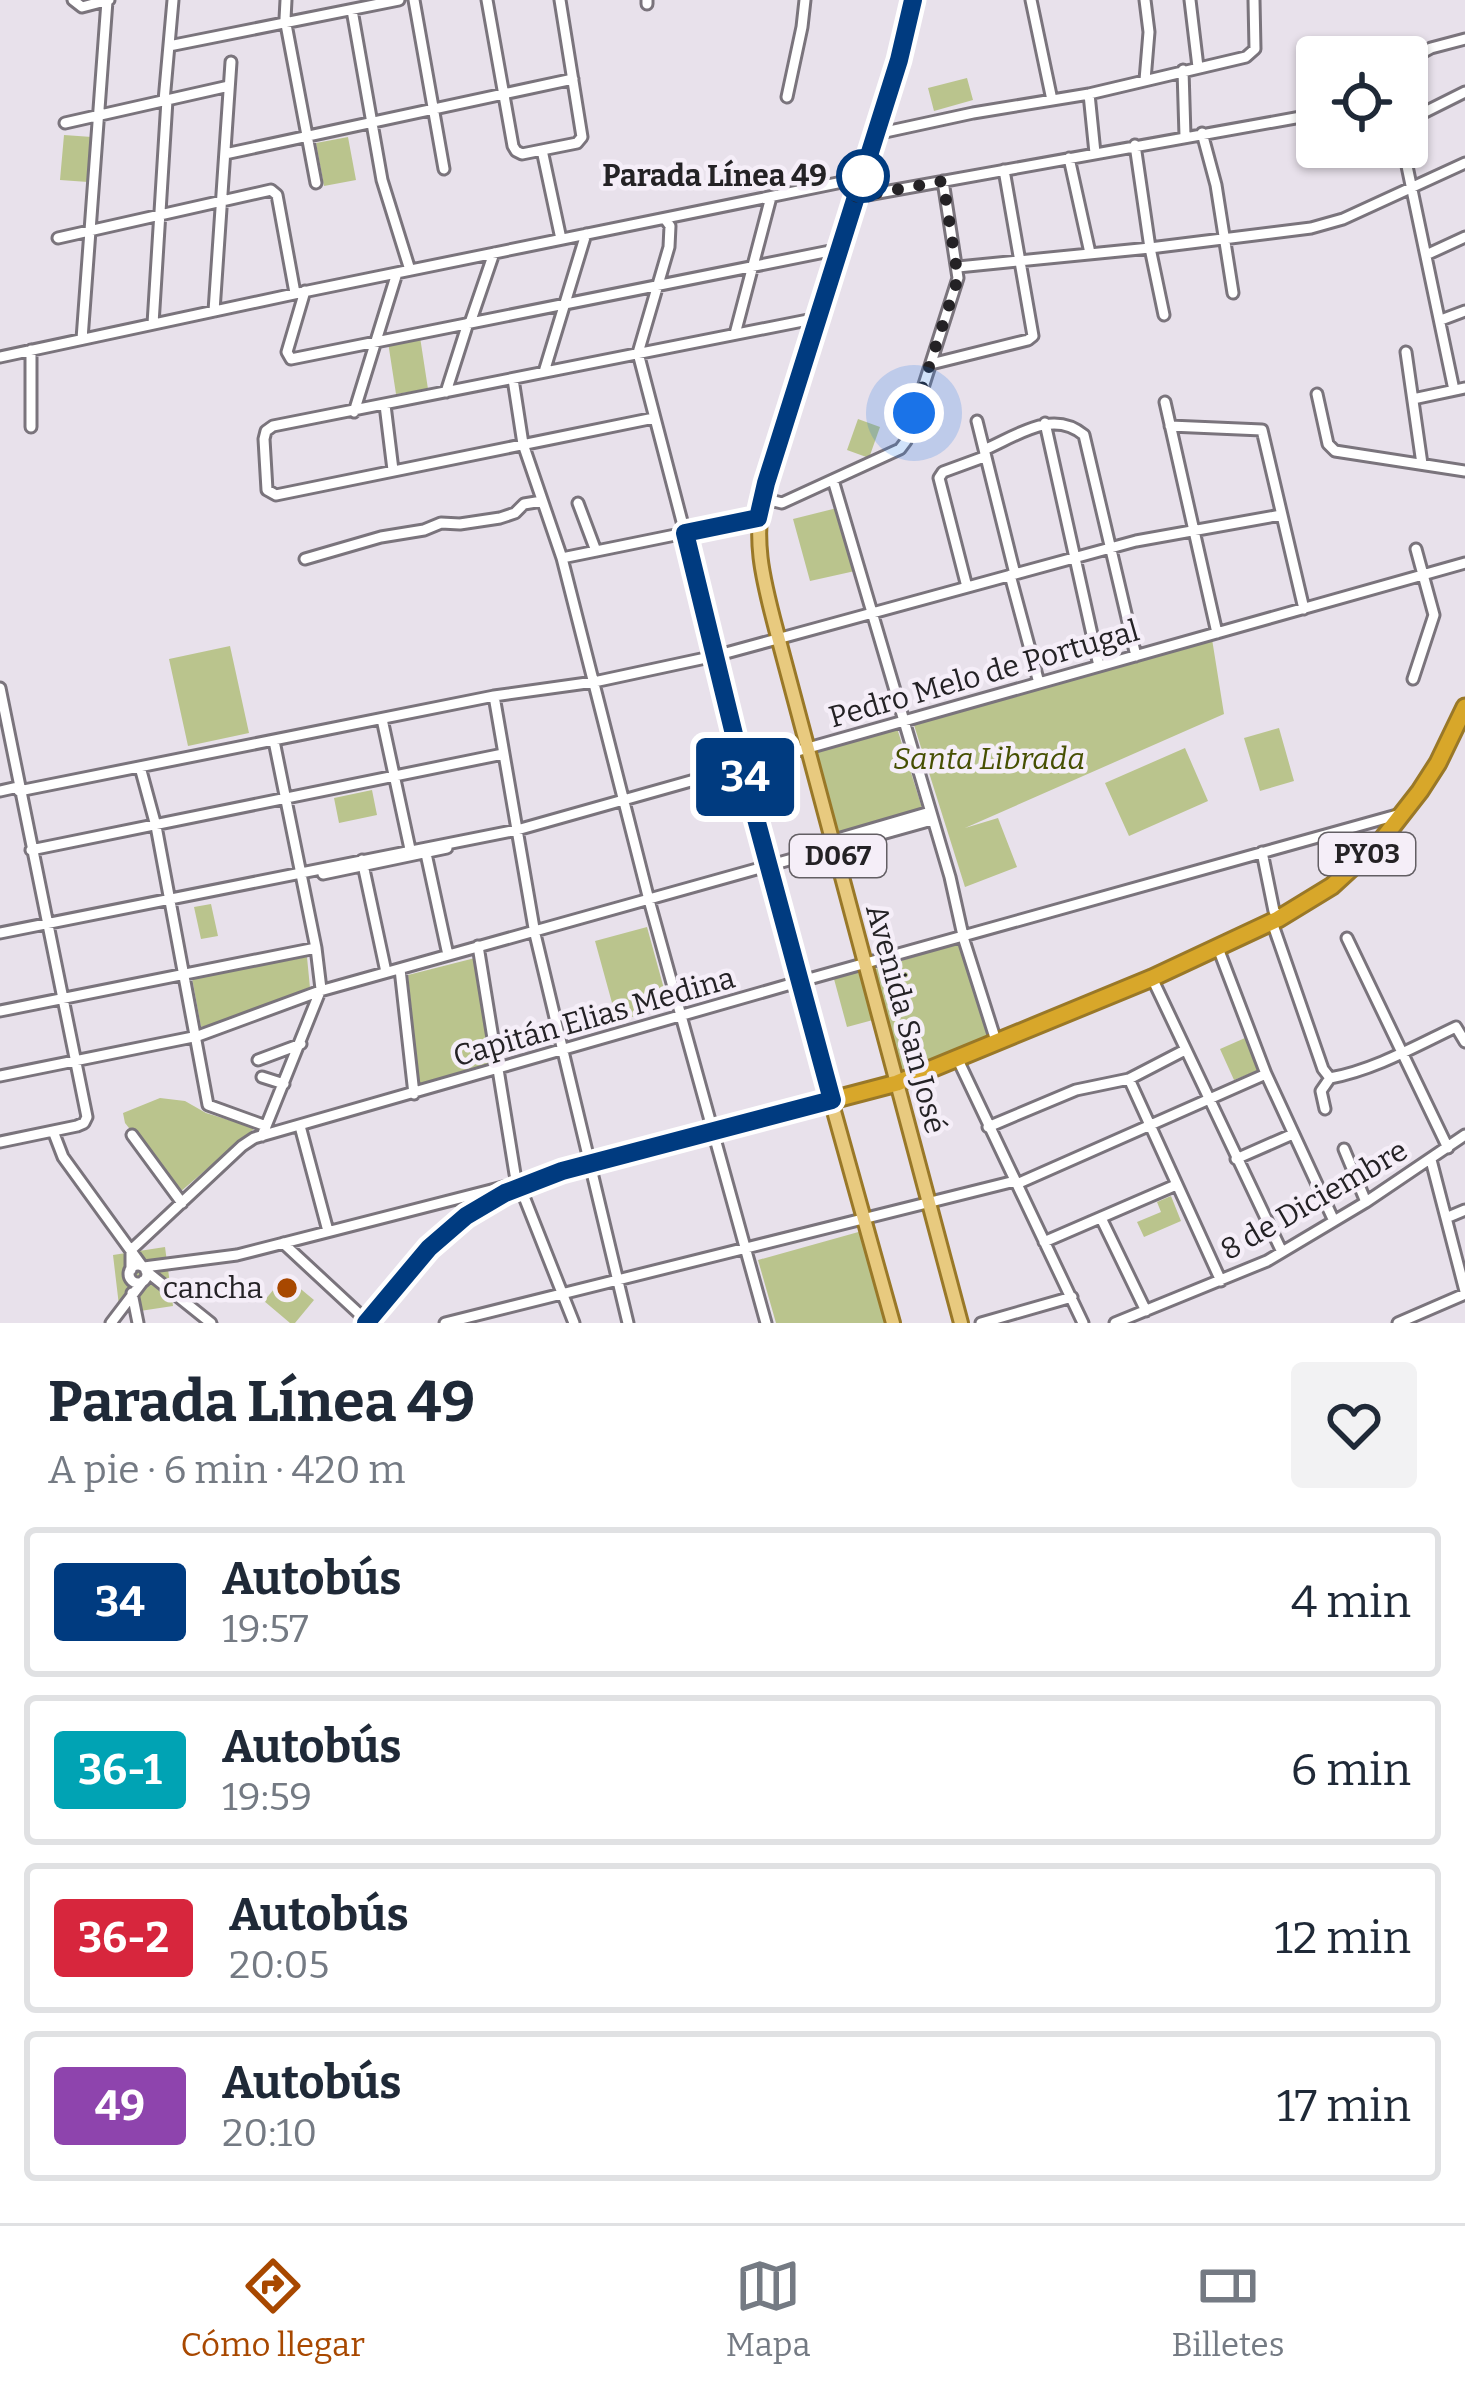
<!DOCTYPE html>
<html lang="es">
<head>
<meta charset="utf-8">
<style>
	body { margin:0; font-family:Bitter,serif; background:#f2f2f3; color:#1f2937; height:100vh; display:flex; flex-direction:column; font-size:45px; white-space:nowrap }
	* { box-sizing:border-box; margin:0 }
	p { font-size:39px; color:#747a83 }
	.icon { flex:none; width:66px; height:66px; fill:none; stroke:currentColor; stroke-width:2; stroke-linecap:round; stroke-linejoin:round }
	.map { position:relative; height:1323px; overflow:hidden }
	.details { display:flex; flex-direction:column; background:#fff; flex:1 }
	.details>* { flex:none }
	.badge { padding:0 24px; border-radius:9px; font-size:42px; line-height:78px }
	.fabs { position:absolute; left:1296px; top:36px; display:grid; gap:24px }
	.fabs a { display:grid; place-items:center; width:132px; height:132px; border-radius:12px; background:#fff; box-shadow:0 3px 9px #0004; font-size:60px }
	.you { position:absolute; width:60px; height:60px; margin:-30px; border:9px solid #fff; border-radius:50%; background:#1a73e8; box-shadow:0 0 0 18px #1a73e833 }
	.map>.badge { position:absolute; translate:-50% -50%; box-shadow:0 0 0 6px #fff }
	.round { display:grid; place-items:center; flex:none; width:126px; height:126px; border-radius:12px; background:#f2f2f3 }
	.head { display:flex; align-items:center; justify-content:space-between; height:204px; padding:0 48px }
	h1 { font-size:57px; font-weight:700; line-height:90px }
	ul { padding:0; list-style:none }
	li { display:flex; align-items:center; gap:36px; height:150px; margin:0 24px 18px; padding:0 24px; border:6px solid #e0e1e3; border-radius:12px }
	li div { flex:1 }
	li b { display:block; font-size:45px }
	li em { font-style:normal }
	li .badge { min-width:132px; font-weight:700; text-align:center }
	.dock { display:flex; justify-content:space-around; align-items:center; height:168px; border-top:3px solid #e0e1e3; background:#fff; font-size:33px; color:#747a83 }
	.dock a { display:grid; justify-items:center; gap:6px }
	.dock .active { color:#a84800 }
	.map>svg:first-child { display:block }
	.green { fill:#bac48d }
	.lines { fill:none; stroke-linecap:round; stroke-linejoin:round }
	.minor-casing { stroke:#7a747c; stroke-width:15 }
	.major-casing { stroke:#997828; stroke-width:18 }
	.highway-casing { stroke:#997828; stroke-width:21 }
	.minor { stroke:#fff; stroke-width:9 }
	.major { stroke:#e8ca7f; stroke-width:12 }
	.highway { stroke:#d8a72a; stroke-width:15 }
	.line-casing { stroke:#fff; stroke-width:27 }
	.line { stroke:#003b80; stroke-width:18 }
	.walk { stroke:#242225; stroke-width:12; stroke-dasharray:0 21.6 }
	.stop-dot { fill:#fff; stroke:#003b80; stroke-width:6 }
	.poi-dot { fill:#a84800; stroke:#f5eef8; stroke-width:4.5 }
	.labels { text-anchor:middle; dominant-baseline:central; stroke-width:9; stroke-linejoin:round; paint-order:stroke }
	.shield { fill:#f5eef8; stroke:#635f64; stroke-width:3 }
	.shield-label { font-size:27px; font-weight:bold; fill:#242225 }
	.stop-label { font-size:30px; font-weight:bold; fill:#242225; stroke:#f5eef8; text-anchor:end }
	.street-label { font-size:30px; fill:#242225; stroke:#f5eef8 }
	.park-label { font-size:30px; font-style:italic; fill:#464f02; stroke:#f5eef8 }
	.poi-label { font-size:30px; fill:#242225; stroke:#f5eef8; text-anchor:end }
</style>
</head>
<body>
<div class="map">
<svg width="1465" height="1323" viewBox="0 0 1465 1323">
	<rect width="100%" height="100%" fill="#e8e1eb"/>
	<path class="green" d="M967,78L973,100L934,111L928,88Z
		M64,135L92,137L88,182L60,180Z
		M348,137L356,180L324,186L316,143Z
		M420,337L428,389L396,394L388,342Z
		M858,419L880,427L869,458L847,450Z
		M837,508L855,571L810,581L793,519Z
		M1212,639L1224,714L965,828L998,818L1017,867L965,887L914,725Z
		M230,646L249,733L188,746L169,659Z
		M897,728L923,811L839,835L816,752Z
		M1279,728L1294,781L1260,791L1244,738Z
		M1185,748L1208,801L1129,836L1105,783Z
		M372,790L377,815L339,823L334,798Z
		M211,904L218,936L201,939L194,907Z
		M647,927L669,1007L617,1021L595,941Z
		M958,943L988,1036L902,1073L875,969Z
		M307,957L310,988L236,1018L201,1027L192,978Z
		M475,958L493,1067L419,1088L408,975Z
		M859,972L873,1020L847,1027L834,979Z
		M1245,1038L1259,1070L1234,1080L1220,1049Z
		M160,1098L185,1101L206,1113L255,1128L180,1192L125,1123L123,1113Z
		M1171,1196L1181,1221L1144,1237L1137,1222L1161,1212L1157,1202Z
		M862,1231L885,1323H776L758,1260Z
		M165,1247L173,1306L120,1314L113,1255Z
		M285,1276L314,1300L295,1323H290L264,1301Z"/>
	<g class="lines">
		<defs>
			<path id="minor" d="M73,0L82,7L109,0
				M286,0L285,19L316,183
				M414,0L444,169
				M487,0L513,146L516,151L522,154L542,150L561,239
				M647,0V4
				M1031,0L1052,100
				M1190,0L1198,67
				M352,10L382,180L410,270
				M169,46L399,0
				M1407,61L1431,48L1465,39
				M1183,70L1185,136
				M1145,80L1149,32L1145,0
				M1089,94L1095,153
				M787,97L802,27L805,0
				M164,101L173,0
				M1407,121L1465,92
				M65,123L229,86
				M1202,133L1216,185L1233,293
				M876,134L973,113L1089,94L1246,57L1255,49L1254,0
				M1135,145L1150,248L1164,315
				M1403,147L1454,390
				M542,150L577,143L582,137L560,0
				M225,154L573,79
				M1069,158L1090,253
				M856,197L1301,117L1317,108
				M58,238L271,190L277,195L295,293
				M1426,255L1465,237
				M958,267L1150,248L1311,228L1343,219L1465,163
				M305,291L287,352L291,359L840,249
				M214,311L231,62
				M1441,320L1465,311
				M470,323L494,253
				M153,324L167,100
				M735,334L771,197
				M82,339L107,1
				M1406,352L1422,464
				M0,357L308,291L862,178
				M931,364L1028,340L1033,336L1004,170
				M544,372L586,234
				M513,379L523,444L562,558L649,900L766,1323
				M446,392L468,323
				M1317,394L1328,444L1335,451L1465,471
				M1413,399L1465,388
				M1165,402L1217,633
				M385,405L393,470
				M354,412L397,273
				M654,418L276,495L267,490L264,439L266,431L273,426L818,318
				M977,421L1015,574
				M1045,423L1099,666
				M1170,426L1262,430L1304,609
				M31,427V350
				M986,449C1018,435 1053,409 1084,435L1136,656
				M833,480L950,877L964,940L997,1044
				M761,498L782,503L900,449L906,441L958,278L943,181
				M578,503L596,551
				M562,558L685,533L638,353L669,247L670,226L665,219
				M305,559L381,537L424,530L441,523L460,524L500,518L515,513L524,504L542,501
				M1010,575L1039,683
				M967,587L939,478L943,472L984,457
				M1413,679L1434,615L1416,549
				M0,688L87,1117L84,1123L77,1126L0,1142
				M494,696L535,934L628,1323
				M382,719L410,849
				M140,767L156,826L208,1105L266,1126
				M0,791L18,787
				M19,791L494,696L594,682L715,656L1136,541L1281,515
				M834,840L930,812
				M425,849L448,955
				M31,850L503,754
				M1262,852L1274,911L1277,914
				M362,860L386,972
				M323,874L447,848
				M1272,922L1323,1069L1330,1078L1321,1091L1325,1109
				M0,933L517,830L1465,563
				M1347,938L1448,1148
				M478,946L515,1174L574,1323
				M1218,948L1266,1074L1334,1221
				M400,969L414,1094
				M1152,978L1282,1252
				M0,1011L316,948
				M258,1060L301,1044
				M958,1060L1083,1323
				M0,1076L198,1036L320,991L932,820
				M262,1077L284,1084
				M1330,1078C1374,1070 1416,1046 1456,1027L1465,1042
				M1129,1079L1221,1281
				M300,1126L328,1231
				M988,1127L1076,1090L1129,1079L1185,1050
				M53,1131L63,1157L142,1266
				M132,1135L182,1203
				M262,1136L321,989L316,948L274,741
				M1344,1149L1366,1202
				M1236,1159L1293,1134
				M1431,1160L1465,1291
				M1017,1184L1266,1074
				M1101,1218L1146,1311
				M1446,1218L1465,1210
				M1044,1242L1176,1185
				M283,1243L367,1321
				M129 1274a9 9 0 1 1 18 0a9 9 0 1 1-18 0Z
				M144,1267L237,1255L503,1187L515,1186
				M131,1270V1250L242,1146L254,1138L798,982L1397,815
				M146,1271L211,1323
				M132,1293L138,1323
				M111,1323L143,1281
				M445,1323L1015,1181
				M981,1323L1072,1297
				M1115,1323L1267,1261L1366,1202L1465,1135
				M1398,1323L1465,1294"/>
			<path id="major" d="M913,0L899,60L766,483C749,544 767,593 782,652L961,1323
				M758,518L685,533L798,982L893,1323"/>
			<path id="highway" d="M366,1323C427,1248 467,1202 562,1171L897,1083L1152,978L1278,919L1332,886L1381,841L1420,791L1438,763L1465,707"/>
		</defs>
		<use href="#minor" class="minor-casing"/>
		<use href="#major" class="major-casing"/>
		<use href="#highway" class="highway-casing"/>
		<use href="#minor" class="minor"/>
		<use href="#major" class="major"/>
		<use href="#highway" class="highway"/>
	</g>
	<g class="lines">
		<defs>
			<path id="line" d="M366,1323L429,1248L466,1216L505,1193L562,1171L832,1100L742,767L685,533L758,518L766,483L899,60L913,0"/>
		</defs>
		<use href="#line" class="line-casing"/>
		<use href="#line" class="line"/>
		<path class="walk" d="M863,176L856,197L943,181L958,278L914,413"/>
	</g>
	<circle class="stop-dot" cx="863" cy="176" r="24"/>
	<circle class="poi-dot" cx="287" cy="1288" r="12"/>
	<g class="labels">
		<g class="shield">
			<rect x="1319" y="833" width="96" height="42" rx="9"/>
			<rect x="790" y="835" width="96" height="42" rx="9"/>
		</g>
		<g class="shield-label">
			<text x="1367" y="854">PY03</text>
			<text x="838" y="856">D067</text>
		</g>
		<g class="stop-label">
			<text x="827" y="176">Parada Línea 49</text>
		</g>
		<g class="street-label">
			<text transform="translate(984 674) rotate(-16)">Pedro Melo de Portugal</text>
			<text transform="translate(594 1017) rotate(-16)">Capitán Elias Medina</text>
			<text transform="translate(906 1019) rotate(75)">Avenida San José</text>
			<text transform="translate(1314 1200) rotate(-30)">8 de Diciembre</text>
		</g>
		<g class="park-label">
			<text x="989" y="759">Santa Librada</text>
		</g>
		<g class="poi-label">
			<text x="263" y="1288">cancha</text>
		</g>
	</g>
</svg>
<div class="fabs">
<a><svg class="icon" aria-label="locate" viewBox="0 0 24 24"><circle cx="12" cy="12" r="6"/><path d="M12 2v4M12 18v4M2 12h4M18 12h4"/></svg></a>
</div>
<div class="you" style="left:914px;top:413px"></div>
<b class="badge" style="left:745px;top:777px;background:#003b80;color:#fff">34</b>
</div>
<section class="details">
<div class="head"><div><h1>Parada Línea 49</h1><p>A pie · 6 min · 420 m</p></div><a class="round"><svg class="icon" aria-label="heart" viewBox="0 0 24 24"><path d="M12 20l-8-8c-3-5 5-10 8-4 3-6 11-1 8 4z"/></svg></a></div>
<ul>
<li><span class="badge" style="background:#003b80;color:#fff">34</span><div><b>Autobús</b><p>19:57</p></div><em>4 min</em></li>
<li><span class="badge" style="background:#00a3b4;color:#fff">36-1</span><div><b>Autobús</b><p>19:59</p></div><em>6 min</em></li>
<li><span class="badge" style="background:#d7263d;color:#fff">36-2</span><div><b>Autobús</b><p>20:05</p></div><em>12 min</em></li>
<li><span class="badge" style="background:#8e44ad;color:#fff">49</span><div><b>Autobús</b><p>20:10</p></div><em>17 min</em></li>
</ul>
</section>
<nav class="dock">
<a class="active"><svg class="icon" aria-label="directions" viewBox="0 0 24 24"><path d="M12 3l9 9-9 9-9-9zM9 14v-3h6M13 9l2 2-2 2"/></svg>Cómo llegar</a>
<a><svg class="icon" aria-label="map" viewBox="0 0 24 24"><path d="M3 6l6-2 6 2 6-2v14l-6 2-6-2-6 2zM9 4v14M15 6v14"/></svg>Mapa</a>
<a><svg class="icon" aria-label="tickets" viewBox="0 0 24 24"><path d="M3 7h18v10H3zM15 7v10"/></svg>Billetes</a>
</nav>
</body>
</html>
